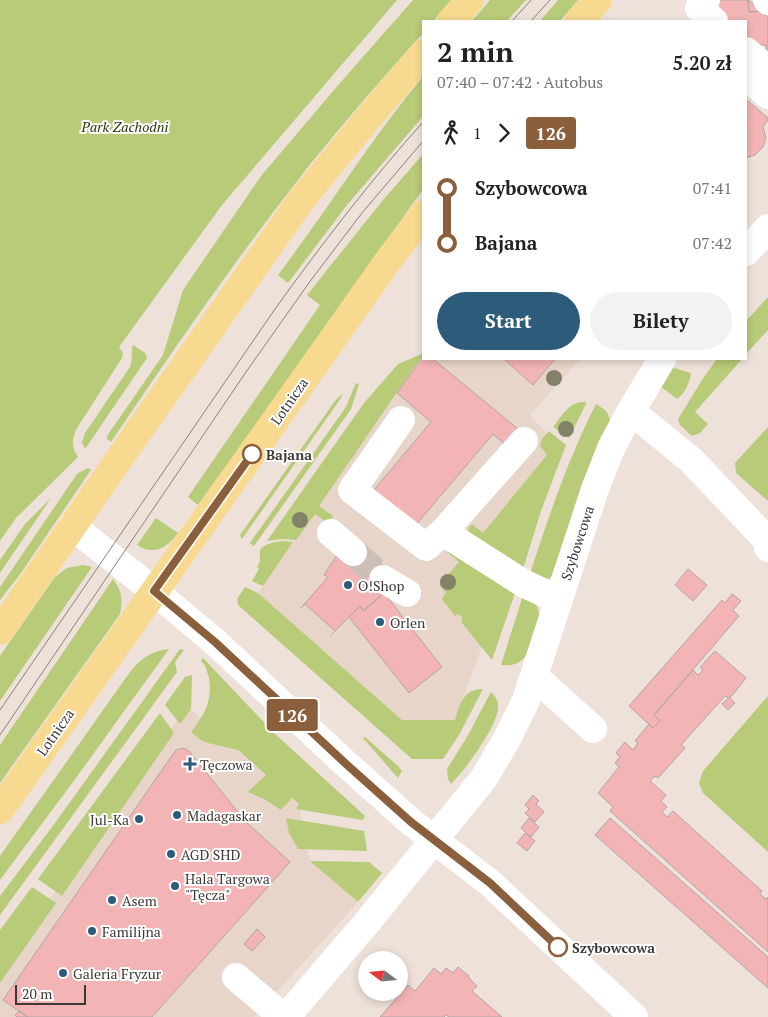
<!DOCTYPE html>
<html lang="pl">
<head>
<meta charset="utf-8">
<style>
	body { margin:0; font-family:"PT Serif",serif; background:#f2f2f2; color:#222; height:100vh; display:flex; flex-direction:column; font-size:19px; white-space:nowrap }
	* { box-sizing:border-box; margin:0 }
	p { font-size:16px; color:#767676 }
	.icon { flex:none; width:28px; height:28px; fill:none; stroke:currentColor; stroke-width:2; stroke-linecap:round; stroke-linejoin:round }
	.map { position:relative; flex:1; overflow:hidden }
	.panel { position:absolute; left:422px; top:20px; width:325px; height:340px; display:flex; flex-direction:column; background:#fff; border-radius:0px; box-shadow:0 2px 8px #0003 }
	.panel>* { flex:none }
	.badge { padding:0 10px; border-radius:4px; font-size:18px; line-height:32px }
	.needle { width:32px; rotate:286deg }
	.tools { position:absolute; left:358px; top:951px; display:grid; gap:10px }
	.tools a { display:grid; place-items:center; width:50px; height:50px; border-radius:50%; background:#fff; box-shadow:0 2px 8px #0003; font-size:25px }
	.scale { position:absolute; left:15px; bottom:12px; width:71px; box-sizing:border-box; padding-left:5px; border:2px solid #3d3835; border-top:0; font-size:14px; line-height:18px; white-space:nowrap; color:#3d3835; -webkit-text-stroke:4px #fff; paint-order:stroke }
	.map>.badge { position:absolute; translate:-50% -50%; box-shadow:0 0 0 2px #fff }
	.legs { display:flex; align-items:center; gap:8px; height:55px; padding:0 15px; font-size:16px }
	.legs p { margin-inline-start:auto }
	.overview { display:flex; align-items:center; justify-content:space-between; height:85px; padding:0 15px }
	h1 { font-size:28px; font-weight:700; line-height:38px }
	.button { display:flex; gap:10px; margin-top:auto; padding:10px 15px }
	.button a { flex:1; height:58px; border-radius:30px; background:#2d5b7a; color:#fff; font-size:20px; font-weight:700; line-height:58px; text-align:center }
	.button a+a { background:#f2f2f2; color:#222 }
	ul { padding:0 15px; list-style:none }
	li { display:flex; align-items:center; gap:18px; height:55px; font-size:19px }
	li i { display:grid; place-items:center; width:8px; height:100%; margin:0 6px; background:currentColor }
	li i::after { content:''; width:12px; height:12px; margin:-6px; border:4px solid; border-radius:50%; background:#fff }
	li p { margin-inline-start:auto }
	li:first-child i { background:linear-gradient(#0000 50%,currentColor 0) }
	li:last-child i { background:linear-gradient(currentColor 50%,#0000 0) }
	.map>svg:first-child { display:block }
	.built { fill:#e8d5c9 }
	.green { fill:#b7cb78 }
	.building { fill:#f3b4b5; stroke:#b3a4a4 }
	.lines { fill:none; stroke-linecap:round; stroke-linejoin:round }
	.minor-tunnel { stroke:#cbbfb8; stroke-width:28; stroke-dasharray:28 14; stroke-linecap:butt }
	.minor { stroke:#fff; stroke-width:28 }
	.major { stroke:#f7d98f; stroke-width:28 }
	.tram { stroke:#88807a; stroke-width:1 }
	.tree { fill:#838269 }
	.line-1-casing { stroke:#fff; stroke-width:11 }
	.line-1 { stroke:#8b5e3c; stroke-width:8 }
	.stop-1-dot { fill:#fff; stroke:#8b5e3c; stroke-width:2.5 }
	.poi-dot { fill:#2d5b7a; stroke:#fff; stroke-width:2 }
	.labels { text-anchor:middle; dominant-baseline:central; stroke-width:4; stroke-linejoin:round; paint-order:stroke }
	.park-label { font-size:14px; font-style:italic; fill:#2c350d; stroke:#fff }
	.street-label { font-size:14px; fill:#3d3835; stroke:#fff }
	.stop-label { font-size:14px; font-weight:bold; fill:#3d3835; stroke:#fff; text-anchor:start }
	.poi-label { font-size:14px; fill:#3d3835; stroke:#fff; text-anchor:start }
</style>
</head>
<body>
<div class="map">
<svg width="768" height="1017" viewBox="0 0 768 1017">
	<rect width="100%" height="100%" fill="#eee1d9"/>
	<path class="built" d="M424,353V359H580L530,415L556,444L455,720H402L258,593Z
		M187,706L299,805L310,861L358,902L254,1017H0V969Z"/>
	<path class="green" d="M0,0H397L222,205L119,347L123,353L122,358L77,428C72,438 71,447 78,457L16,518L0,541Z
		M413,0H451L433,21H424V32C384,76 345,121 308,167C238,256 174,348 111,442L107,439V436L163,355L183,290L261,176L340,83Z
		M490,0H526L507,21H472Z
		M558,0H578L560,21H540Z
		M424,75V115L347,205L288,283L278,275C328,209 371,139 424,75Z
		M424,153V188L198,505L188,497L320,305L307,295L383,200Z
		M768,297V330L746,354V321Z
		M133,345L145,353L147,358L85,449L82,442L85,433L130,367C133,360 131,349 133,345Z
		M424,353L319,506L333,516L328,523L315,514L296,540L282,539L267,541L364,403L398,364Z
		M717,359H742L695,412L708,424L700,433L692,436L680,425L678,419L704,377Z
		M671,367L691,373C690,382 684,395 677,399L660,386Z
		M357,383L359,384L351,409L254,546L250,543L346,407L355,385Z
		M343,393L341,398L242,539L240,535L335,401Z
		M580,402H586L585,406L569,438L553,427C561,417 567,405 580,402Z
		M596,404C606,410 610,413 610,425L585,482L551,577L546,580L529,577C548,518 568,459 596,404Z
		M768,427V501L736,473L735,463Z
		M549,431L566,445L541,511L522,572L470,535L468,528L472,524L483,533L547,455L540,446L542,439Z
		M88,468L91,470L21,573L0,600V587L77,474Z
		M51,498L0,573V560L25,524Z
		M156,518L178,533C167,548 154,556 137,545Z
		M282,541L293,542L263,586L252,581L259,569L257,567C262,560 259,558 260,551C262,544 276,542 282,541Z
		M452,548L517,587L492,660L462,623V617L458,614L455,616L442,599L446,592L439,585L459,562L448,553Z
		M83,565L92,567L0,701V656L55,577L67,568Z
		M113,579C122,591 123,600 120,614L0,783V745Z
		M245,587L258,593L402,720H455C460,704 463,689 483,689L459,735L443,759H412L238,605L237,599Z
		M524,592C533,600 539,604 539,617C532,640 531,669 501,665Z
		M169,649L73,782L0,880V856L125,679C137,662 148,651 169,649Z
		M180,649L184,650L175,662L177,672L0,915V896L55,823Z
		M203,658L274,733L365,816L363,820L296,809L299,804L292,798L281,810L266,800L248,792L266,775L238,750L208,743L201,740L191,732C204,716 213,700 209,678C207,672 206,665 201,661Z
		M192,675L191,709L180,724L165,705L185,677Z
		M491,692C496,697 499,702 498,709C496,728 465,770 451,784L448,779L447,769L467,737Z
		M768,696V852L703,793L699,783L703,771Z
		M160,713L174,733L62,896L38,879Z
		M365,737L399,767L402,771L398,778L363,738Z
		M286,818L364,831L367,851L298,849L289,833Z
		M310,861L369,862L382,873L358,902Z
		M32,887L56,903L0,983V930Z"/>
	<path class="building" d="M717,0H748L749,12L761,11L768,17V59L766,57V45H753L749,42L748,36H746V21H726L716,12Z
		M748,0H749L761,11L749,12Z
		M748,101L768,118V120L763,127L766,138L763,147L755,155L746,158V102Z
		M424,355V359H433L518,429L506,445L493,434L415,526L373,491L431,422L397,393Z
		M504,359H555L533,385Z
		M360,544L390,572L384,593L363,611L360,606L331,635L335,631L305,604L301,608L328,577L324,575L339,552Z
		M688,569L707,585L693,601L675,585Z
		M384,593L442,667L409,693L349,617L360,606L363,611Z
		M732,594L741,601L733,610L739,616L654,715L660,721L653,728L629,706L722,600L725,603Z
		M715,651L746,678L730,698L725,696L681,745L685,748L658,778L655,776L650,781L666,795L661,801L667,807L662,812L667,817L673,811L762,891L760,894L766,899L768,897V952L610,811L613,807L598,793L619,767L615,763L620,757L616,753L625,742L633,750L638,743L635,741L649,724L653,728L660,721L654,715L656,713L693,670L698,675L703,670L700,667Z
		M729,697L735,703L728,710L722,704Z
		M183,748L189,751L246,822L290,862L152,1017H28L3,1000L173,754L176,750Z
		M533,795L539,801L536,804L544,812L535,822L525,813L529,809L525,805Z
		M529,818L539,827L531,837L521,828Z
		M610,818L768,957V988L595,835Z
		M525,833L535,841L527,851L517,843Z
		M257,929L265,937L252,951L244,944Z
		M458,967L469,976L468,977L477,986L472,991L502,1017H449L446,1015L444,1017H380L408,985L415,991L434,968L441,974L446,968L453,973Z
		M19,1011L28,1017H17L15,1015Z"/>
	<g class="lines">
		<path class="minor-tunnel" d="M353,552L383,579"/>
		<path class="minor" d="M706,0L699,8L714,21
			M767,0L768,1
			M746,51L768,70
			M746,76L768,95
			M746,252L768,228
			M631,411L692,461L767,540L768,548
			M401,420L352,490L426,547L443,532L524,441
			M72,526L154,591L215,642L345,763L411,822L490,883L634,1017
			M443,532L523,583L559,600
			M331,533L353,552
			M383,579L407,593
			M534,676L593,729
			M236,977L283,1017
			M286,1017L369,920L459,809L484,778L507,739L526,700L595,489L612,446L631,411L662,359"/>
		<path class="major" d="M451,21L470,0
			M579,21L598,0
			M0,631L124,452L302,199L374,111L424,53
			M0,810L390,258L424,214"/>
		<path class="tram" d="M512,21L531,0
			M531,21L550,0
			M0,710L275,309C322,244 370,181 424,121
			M0,735L246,372L311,280L362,213L424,140"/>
	</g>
	<g class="tree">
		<circle cx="554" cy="378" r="8"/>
		<circle cx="566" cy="429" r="8"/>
		<circle cx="300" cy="520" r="8"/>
		<circle cx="448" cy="582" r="8"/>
	</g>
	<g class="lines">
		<defs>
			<path id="line-1" d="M252,454L154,591L215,642L345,763L411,822L490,883L558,947"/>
		</defs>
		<use href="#line-1" class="line-1-casing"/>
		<use href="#line-1" class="line-1"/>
	</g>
	<g class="stop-1-dot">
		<circle cx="252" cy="454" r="9"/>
		<circle cx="558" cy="947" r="9"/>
	</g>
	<g class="poi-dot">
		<circle cx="348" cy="585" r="5"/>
		<circle cx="380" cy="622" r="5"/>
		<path d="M187.5 756.5h5v5h5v5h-5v5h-5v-5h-5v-5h5z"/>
		<circle cx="177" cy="815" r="5"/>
		<circle cx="139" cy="819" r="5"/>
		<circle cx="171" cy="854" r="5"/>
		<circle cx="175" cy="886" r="5"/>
		<circle cx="112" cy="900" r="5"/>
		<circle cx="92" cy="931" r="5"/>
		<circle cx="63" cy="973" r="5"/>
	</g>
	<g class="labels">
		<g class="park-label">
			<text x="125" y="126">Park Zachodni</text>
		</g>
		<g class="street-label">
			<text transform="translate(289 401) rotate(-55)">Lotnicza</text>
			<text transform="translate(577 543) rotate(-72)">Szybowcowa</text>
			<text transform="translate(55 732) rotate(-55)">Lotnicza</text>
		</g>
		<g class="stop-label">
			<text x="266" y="454">Bajana</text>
			<text x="572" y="947">Szybowcowa</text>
		</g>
		<g class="poi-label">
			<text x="358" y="585">O!Shop</text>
			<text x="390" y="622">Orlen</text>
			<text x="200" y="764">Tęczowa</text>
			<text x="187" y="815">Madagaskar</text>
			<text x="129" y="819" text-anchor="end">Jul-Ka</text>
			<text x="181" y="854">AGD SHD</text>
			<text x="185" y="878">Hala Targowa<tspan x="185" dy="16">"Tęcza"</tspan></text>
			<text x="122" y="900">Asem</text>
			<text x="102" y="931">Familijna</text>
			<text x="73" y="973">Galeria Fryzur</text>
		</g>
	</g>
</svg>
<div class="tools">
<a><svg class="needle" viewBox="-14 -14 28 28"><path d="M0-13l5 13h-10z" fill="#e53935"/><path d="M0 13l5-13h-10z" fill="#767676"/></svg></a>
</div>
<div class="scale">20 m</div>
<b class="badge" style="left:292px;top:715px;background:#8b5e3c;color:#fff">126</b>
<section class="panel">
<div class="overview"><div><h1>2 min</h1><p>07:40 – 07:42 · Autobus</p></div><b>5.20 zł</b></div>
<div class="legs"><svg class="icon" aria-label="walk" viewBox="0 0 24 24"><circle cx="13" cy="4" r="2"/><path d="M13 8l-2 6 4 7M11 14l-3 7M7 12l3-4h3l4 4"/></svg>1<svg class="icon" aria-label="forward" viewBox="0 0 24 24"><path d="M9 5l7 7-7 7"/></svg><b class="badge" style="background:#8b5e3c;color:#fff">126</b></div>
<ul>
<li><i style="color:#8b5e3c"></i><b>Szybowcowa</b><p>07:41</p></li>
<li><i style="color:#8b5e3c"></i><b>Bajana</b><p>07:42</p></li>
</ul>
<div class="button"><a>Start</a><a>Bilety</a></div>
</section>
</div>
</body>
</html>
